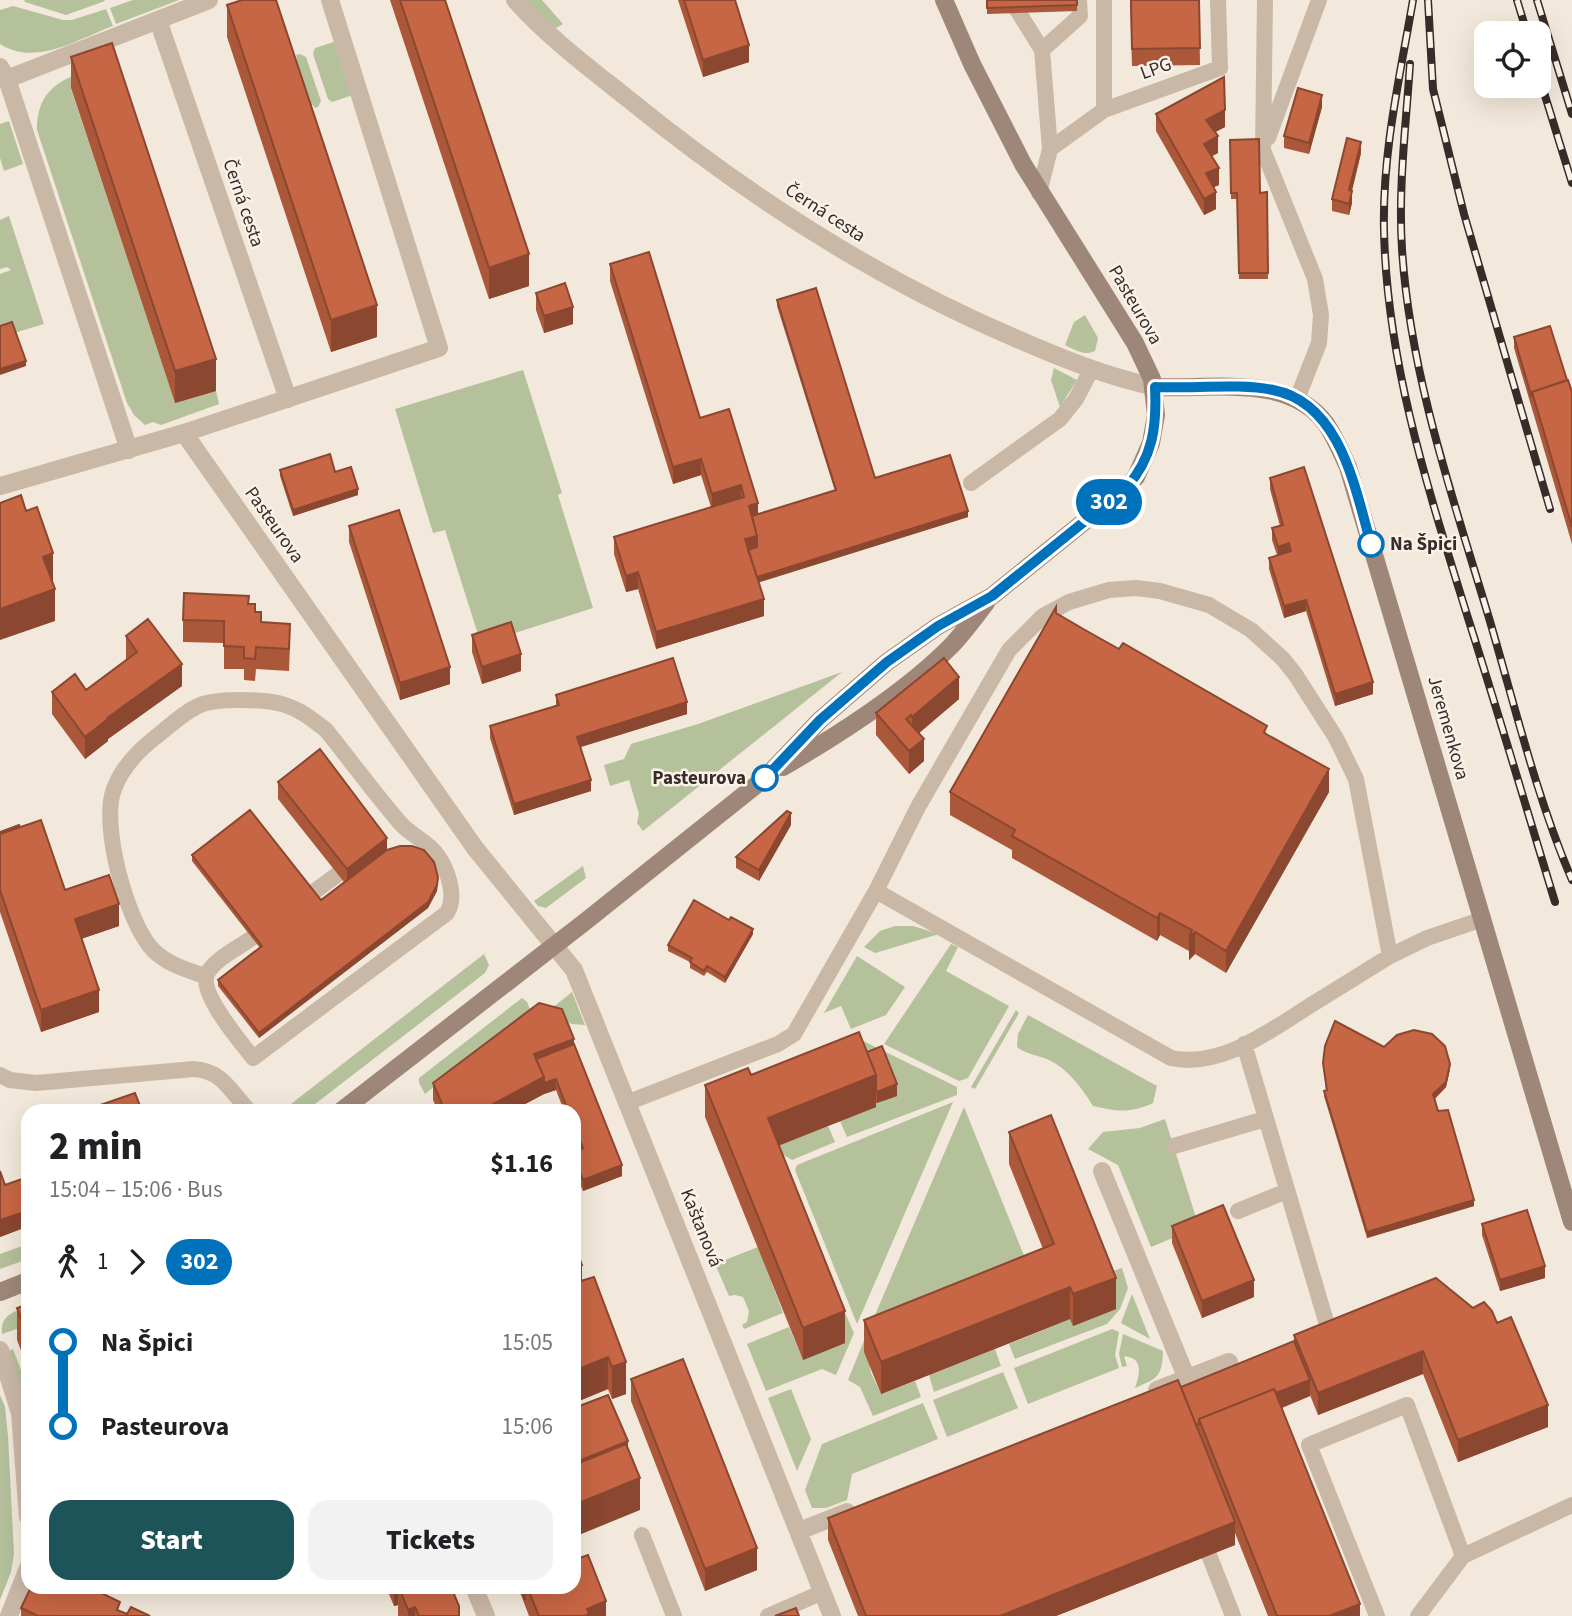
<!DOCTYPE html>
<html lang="en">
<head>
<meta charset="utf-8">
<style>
	body { margin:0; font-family:"Source Sans 3",sans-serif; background:#f2f2f2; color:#202124; height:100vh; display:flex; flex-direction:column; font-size:26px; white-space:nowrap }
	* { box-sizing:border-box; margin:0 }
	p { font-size:23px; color:#757577 }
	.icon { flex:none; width:38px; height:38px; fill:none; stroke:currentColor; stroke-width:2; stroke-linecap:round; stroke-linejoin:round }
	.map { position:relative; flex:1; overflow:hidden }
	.side { position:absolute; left:21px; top:1104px; width:560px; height:490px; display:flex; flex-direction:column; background:#fff; border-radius:21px; box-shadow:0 7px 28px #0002 }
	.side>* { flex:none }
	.badge { padding:0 14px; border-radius:23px; font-size:24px; line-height:46px }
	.buttons { position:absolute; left:1474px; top:21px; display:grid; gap:14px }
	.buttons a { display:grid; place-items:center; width:77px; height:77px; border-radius:14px; background:#fff; box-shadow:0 7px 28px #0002; font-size:35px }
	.map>.badge { position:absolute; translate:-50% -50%; box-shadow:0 0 0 4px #fff }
	.legs { display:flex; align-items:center; gap:10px; height:77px; padding:0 28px; font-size:23px }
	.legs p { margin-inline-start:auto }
	.headline { display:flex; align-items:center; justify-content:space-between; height:119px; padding:0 28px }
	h1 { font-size:38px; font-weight:800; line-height:52px }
	.action { display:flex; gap:14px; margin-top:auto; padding:14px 28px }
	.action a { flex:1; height:80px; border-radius:21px; background:#1d5459; color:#fff; font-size:28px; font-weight:800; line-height:80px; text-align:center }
	.action a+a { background:#f2f2f2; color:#202124 }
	ul { padding:0 28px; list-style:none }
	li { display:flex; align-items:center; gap:24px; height:84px; font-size:26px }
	li i { display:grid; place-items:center; width:10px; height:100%; margin:0 9px; background:currentColor }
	li i::after { content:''; width:18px; height:18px; margin:-9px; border:5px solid; border-radius:50%; background:#fff }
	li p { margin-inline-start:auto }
	li:first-child i { background:linear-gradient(#0000 50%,currentColor 0) }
	li:last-child i { background:linear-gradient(currentColor 50%,#0000 0) }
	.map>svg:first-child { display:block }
	.green { fill:#b4c19b }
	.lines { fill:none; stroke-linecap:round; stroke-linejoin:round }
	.lane { stroke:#cab8a7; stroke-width:16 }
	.street { stroke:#cab8a7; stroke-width:18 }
	.secondary { stroke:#9e8778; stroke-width:18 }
	.rail-casing { stroke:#372d28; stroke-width:8 }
	.rail { stroke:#faf2e8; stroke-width:5; stroke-dasharray:16; stroke-linecap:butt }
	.wall { fill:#ab583a }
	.shaded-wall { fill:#8b4730 }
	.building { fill:#c76644; stroke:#8b4730; stroke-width:2 }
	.line-1-casing { stroke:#fff; stroke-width:16 }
	.line-1 { stroke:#0072bc; stroke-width:10 }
	.stop-1-dot { fill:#fff; stroke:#0072bc; stroke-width:3.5 }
	.labels { text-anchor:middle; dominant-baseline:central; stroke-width:5; stroke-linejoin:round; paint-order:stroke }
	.street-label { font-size:19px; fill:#372d28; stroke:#faf2e8 }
	.stop-label { font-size:19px; font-weight:bold; fill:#372d28; stroke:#faf2e8; text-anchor:start }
</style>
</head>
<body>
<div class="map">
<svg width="1572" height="1616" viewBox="0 0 1572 1616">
	<rect width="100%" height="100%" fill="#f2e8db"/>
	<path class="green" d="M24,0H104L105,1L66,15L25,2Z
		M133,0H179L116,24L110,8Z
		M520,0H542L563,24L551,31Z
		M13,6L63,20H72L106,9L113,26C78,39 36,67 0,44V10Z
		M334,42L353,95L332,102L328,99L313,54L315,48Z
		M300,54L306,57L321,101L318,107L315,108L313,105L301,109L286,62L297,59L296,55Z
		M112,61L71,89L175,403L216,391L219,404L161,425L153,422L145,425L134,415L127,403L37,130C37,80 73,77 112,61Z
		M9,121L23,164L4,171L0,158V124Z
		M9,216L44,324L14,333L0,331V274L11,270L7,267L0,269V220Z
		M1085,315L1098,338L1095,351C1084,356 1075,350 1065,345L1074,322Z
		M1054,368L1077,380L1060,407L1051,380Z
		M523,370L562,493L558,495L593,608L481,644L445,530L433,533L395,409Z
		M842,672L643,831L637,823L639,814L629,780L610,786L604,765L624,759L631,744L698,724Z
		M583,866L586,878L546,908L538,906L534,901Z
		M895,926H913L939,934L875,953L864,947L880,931Z
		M951,944L958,947L946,971L1009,1006L968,1078L959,1081L884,1044Z
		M484,954L489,965L485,973L306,1111H282Z
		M857,956L905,987L886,1015L851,1029L841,1006L824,1013Z
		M572,992L585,1025L572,1024L546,1013Z
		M522,998L527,1002L531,1012L425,1094L419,1083V1078Z
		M1016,1010L1019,1013L975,1089L971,1087Z
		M1028,1015L1157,1086L1153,1103C1129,1114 1117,1111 1093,1106C1082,1088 1068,1069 1049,1060C1038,1055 1028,1055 1017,1047L1018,1034Z
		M851,1035L957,1087V1095L847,1137L840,1121L875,1107L874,1102L878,1103L897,1095L814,1051Z
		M953,1102L857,1324L795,1170L797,1165Z
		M964,1107L1025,1258L869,1329Z
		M1165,1119L1199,1227L1151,1247L1118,1165L1088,1149L1103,1132L1140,1128Z
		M828,1126L835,1142L792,1160L772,1148Z
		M28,1244V1259L0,1269V1254Z
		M758,1247L783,1313L744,1329L742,1325L747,1322L749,1311L743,1297L735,1295L729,1296L715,1264Z
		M1122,1268L1128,1288L1120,1309L1107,1324L1015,1359L1009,1344L1070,1319L1102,1275Z
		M1132,1294L1150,1339L1121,1323Z
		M28,1306V1325L2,1334C0,1315 14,1312 28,1306Z
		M842,1306L854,1333L836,1375L822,1369L766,1391L747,1344L789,1327L803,1360Z
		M1112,1329L1119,1332L1115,1355L1119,1368L1028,1404L1014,1368Z
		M1123,1334L1163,1351C1162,1377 1158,1378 1135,1388C1139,1376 1145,1358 1124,1356L1127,1366L1122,1367L1119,1354Z
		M865,1338L871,1373L881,1394L915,1381L921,1397L873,1416L860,1387L848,1380Z
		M13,1349L28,1389V1409L8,1351Z
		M995,1349L1001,1366L934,1392L929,1375Z
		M1003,1372L1018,1408L947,1437L933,1400Z
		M791,1389L811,1439L797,1471L768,1398Z
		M0,1395L5,1407L8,1436L14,1554L11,1572L0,1600Z
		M923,1403L938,1439L852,1474L847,1500L826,1508H812L805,1490L822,1444Z"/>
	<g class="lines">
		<path class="lane" d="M1011,0L1042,50
			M1104,0V110
			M1265,0L1263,150L1315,279L1321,315L1319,343L1297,399
			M1268,138L1319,0
			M1050,149L1104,110L1220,68L1218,0
			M1039,193L1050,149L1042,50L1080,16L1079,0
			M971,483L1060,419L1076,399L1091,370
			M311,894L338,874
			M1390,956L1427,938L1483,919
			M205,976C187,970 167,964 153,950C127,923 100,824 114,789C122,767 140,749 157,736C170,726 182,714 196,707C213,697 267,699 285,705C301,710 313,720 326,730C351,761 375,794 401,824C412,836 429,842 438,856C448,871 457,896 447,913L253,1058C241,1042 196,991 208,972C217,958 238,948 252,938
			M1244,1044L1328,1328
			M0,1075L10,1080L36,1083L194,1069C223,1071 231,1092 249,1111
			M629,1102L778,1044L794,1034L876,891L918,807L1009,650L1043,616L1069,602L1109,590L1136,588L1160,591L1209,605L1251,630L1283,659L1295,674L1336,738L1356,779L1390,956C1364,972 1337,989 1311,1005C1271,1030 1221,1069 1171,1058L876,891
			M1174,1146L1265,1119
			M1238,1211L1287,1191
			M642,1535L674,1616
			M1209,1555L1233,1616
			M768,1616L823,1592
			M1377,1616L1309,1445L1407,1405L1463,1556L1572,1505
			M1418,1616L1463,1556"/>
		<path class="street" d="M515,0C548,37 588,67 627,98C745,194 874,278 1015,338C1061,358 1105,376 1155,387
			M158,20L288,399
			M0,67L7,79L129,450
			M7,79L209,0
			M184,433L475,848L574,970L832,1616
			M0,486L184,433L439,348L330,0
			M1102,1171L1187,1379
			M0,1350L20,1413L28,1517
			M1157,1390L1229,1362
			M799,1531L847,1512
			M474,1587L486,1616
			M9,1616L28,1568"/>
		<path class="secondary" d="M1155,387C1210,390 1289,373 1326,424C1335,437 1341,452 1348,467L1572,1222
			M783,767C840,734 906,692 952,645C964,632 975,617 986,603
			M341,1111L586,921L765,778L820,720L887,662L938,626L992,596L1126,488L1136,477L1151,443L1156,415L1152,379L1135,343L1023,164L972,64L944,0
			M0,1292L28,1281"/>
		<defs>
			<path id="rail" d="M1413,0C1400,76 1382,153 1384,231C1387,365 1429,492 1468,618C1498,712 1526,807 1555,902
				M1428,0L1433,89L1464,214L1550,509
				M1517,0L1527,33
				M1537,0L1572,114
				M1410,64C1406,125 1398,188 1402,249C1410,375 1453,498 1489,618C1515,706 1536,796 1572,880
				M1538,73L1572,183"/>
		</defs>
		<use href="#rail" class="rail-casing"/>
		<use href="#rail" class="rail"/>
	</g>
	<path class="wall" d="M390,0H445L529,286L489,299Z
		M678,0H735L749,62L703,77Z
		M987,0H1077V11L987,14Z
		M1130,0H1199L1200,65L1132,66Z
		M227,5L377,337L331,352L227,37Z
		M71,57L216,391L175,403L71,88Z
		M1322,107L1309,154L1284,148V136Z
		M1156,114L1225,127L1215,132L1218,153L1212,156L1219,185L1214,187L1216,209L1204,215L1156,131Z
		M1230,140L1260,193L1267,192L1268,279H1239L1237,199H1231Z
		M1361,153L1352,191V203L1349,215L1332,211V199Z
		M610,264L700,418L758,514L835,491L777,306V300L875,478L968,517L759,582L764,616L656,649L638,589L626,592L614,554V537L711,507L701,475L673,484L610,281Z
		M536,293L573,324L544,333L536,310Z
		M1514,337L1567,380L1572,392V544L1514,348Z
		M280,470L335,472L358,495L293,516L280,476Z
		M1270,478L1373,694L1335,706L1306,611L1284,618L1269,569V558L1277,555L1272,540V528L1280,526L1270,489Z
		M349,526L450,684L400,700L349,542Z
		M249,604L261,622L290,646L289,671L256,669L255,681L244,680V669H224V643L183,642V620Z
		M1056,613L1267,734L1329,792L1226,973L1195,954L1189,960V951L1160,935L1157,941L1012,858V850L950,815V792Z
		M472,635L521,671L482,684L472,652Z
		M126,636L182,686L108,739V741L85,759L52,714V692L86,690L126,660Z
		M556,695L687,714L581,747L591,791L514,815L490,738V726L556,706Z
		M959,699L919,733L924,761L909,774L876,735V713Z
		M278,782L438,882L437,891L428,908L259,1038L218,986V980L260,948L192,861V855L321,900L344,882L278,799Z
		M791,825L759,881L736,868V857Z
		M0,832L65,890L119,926L81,939L99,1012L41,1032L0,912Z
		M753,934L725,983L707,972L704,976L690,968V962L668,951V945Z
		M574,1044L622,1176L583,1191L574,1169V1152L579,1150L574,1138V1111H564L556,1090L544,1094L512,1111H438L433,1100V1083Z
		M1384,1047L1450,1069L1446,1087L1435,1099L1438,1111L1474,1206L1367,1238L1324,1096V1091L1326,1090L1323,1063Z
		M867,1052L897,1096L877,1103H876V1107L779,1145L845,1343L803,1360L705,1117V1085Z
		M1009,1132L1116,1309L1073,1326L1070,1319L881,1394L864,1352V1320L1043,1249L1009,1164Z
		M0,1171L5,1185L28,1177V1231L22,1233L21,1229L0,1237Z
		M1482,1224L1545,1278L1500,1291L1482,1235Z
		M1172,1226L1254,1297L1202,1318L1172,1243Z
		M574,1244L582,1281L626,1394L612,1399L608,1389L574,1403Z
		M1436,1278L1548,1427L1458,1462L1423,1374L1318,1415L1310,1395V1396L1282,1408L1360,1616H1268L1235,1533V1545L1056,1616H858L828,1540V1518L1181,1387L1294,1341V1335Z
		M28,1304V1369L17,1340V1308Z
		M631,1379L757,1570L705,1591L631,1401Z
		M31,1587H103V1593H102L120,1611L127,1614L150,1616H21V1608Z
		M386,1587H451L459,1616H398V1605L394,1606Z
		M518,1587H574L606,1616H529Z"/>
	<path class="shaded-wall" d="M749,45V62L703,77V60Z
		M1322,95V107L1309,154V143Z
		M1225,110V127L1206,137V120Z
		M1218,136V153L1204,160V144Z
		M1361,142V153L1349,202V190Z
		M1219,168V185L1206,190V173Z
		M1352,191V203L1349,215V204Z
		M1216,192V209L1204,215V199Z
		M529,254V286L489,299V268Z
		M377,305V337L331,352V320Z
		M573,307V324L544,333V316Z
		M216,359V391L175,403V371Z
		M26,361V366L0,375V369Z
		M701,459V475L673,484V467Z
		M741,485V502L712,511V494Z
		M358,489V495L293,516V510Z
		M758,503V520L750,522L749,506Z
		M968,511V517L754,584V578Z
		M757,536V553L745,550V539Z
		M1289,543V554L1278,558V547Z
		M53,553V585L43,557Z
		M638,572V589L626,592V576Z
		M55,589V621L0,640V609Z
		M764,599V616L656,649V632Z
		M1306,600V611L1284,618V606Z
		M521,654V671L482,684V667Z
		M182,664V686L108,739V741L85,759V737L107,718Z
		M450,667V684L400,700V683Z
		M959,677V699L912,739V717Z
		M1373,682V694L1335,706V694Z
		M687,702V714L577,748V737Z
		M924,739V761L909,774V751Z
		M1329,769V792L1226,973V951Z
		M591,780V791L514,815V804Z
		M791,813V825L759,881V870Z
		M387,838V855L347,886V869Z
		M438,877L437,891L428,908L259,1038V1033Z
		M119,904V926L75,941V919Z
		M1160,913V935L1157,941V918Z
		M753,929V934L725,983V977Z
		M1195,932V954L1189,960V938Z
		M99,990V1012L41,1032V1010Z
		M574,1039V1056L534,1059V1054Z
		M1450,1064V1069L1446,1087L1433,1100V1094Z
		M876,1075V1107L768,1150V1118Z
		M544,1077V1094L512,1111H480Z
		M556,1079V1090L544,1094V1083Z
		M897,1084V1096L877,1103V1092Z
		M622,1165V1176L583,1191V1180Z
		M1474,1200V1206L1367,1238V1232Z
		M21,1213V1229L0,1237V1220Z
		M28,1214V1231L22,1233V1216Z
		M582,1265V1296L574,1299V1267Z
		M1545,1266V1278L1500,1291V1280Z
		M1116,1278V1309L1073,1326V1294Z
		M1254,1280V1297L1202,1318V1301Z
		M1070,1287V1319L881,1394V1362Z
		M845,1311V1343L803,1360V1328Z
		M1423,1351V1374L1318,1415V1393Z
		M608,1357V1389L574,1403V1371Z
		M626,1362V1394L612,1399V1367Z
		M1310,1380V1396L1206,1438L1200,1423Z
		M1548,1405V1427L1458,1462V1440Z
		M628,1441V1458L574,1480V1463Z
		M640,1478V1510L574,1537V1505Z
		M1235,1522V1545L1056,1616H1000Z
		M757,1548V1570L705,1591V1569Z
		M394,1587H398V1605L394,1606Z
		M606,1601V1616H585L587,1609Z
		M1360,1604V1616H1329Z
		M415,1607V1616H408V1610Z"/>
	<path class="building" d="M242,0H276L377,305L331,320L227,5Z
		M400,0H445L529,254L489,268Z
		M684,0H735L749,45L703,60Z
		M987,0H1077V5L987,8Z
		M1131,0H1199L1200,48L1132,49Z
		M112,43L216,359L175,371L71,57Z
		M1224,77L1225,110L1206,120L1218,136L1204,144L1219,168L1206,173L1216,192L1204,199L1156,114Z
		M1298,88L1322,95L1309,143L1284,136Z
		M1347,138L1361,142L1349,190L1352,191L1349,204L1332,199Z
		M1259,139L1260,193L1267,192L1268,273H1239L1237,193H1231L1230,140Z
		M649,252L700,418L729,409L758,503L749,506L757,536L745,539L764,599L656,632L638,572L626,576L614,537L744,497L741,485L712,494L701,459L673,467L610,264Z
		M565,283L573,307L544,316L536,293Z
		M816,288L875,478L950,455L968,511L757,577L748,550L757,547V536L752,516L836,490L777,300Z
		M12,322L26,361L0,369V326Z
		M1550,326L1567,380L1532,392L1531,395L1514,337Z
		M1568,380L1572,392V527L1532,392Z
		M330,454L335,472L351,467L358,489L293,510L280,470Z
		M1304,467L1373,682L1335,694L1306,600L1284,606L1269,558L1291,551L1289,543L1278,547L1272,528L1283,525L1270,478Z
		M21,495L26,511L37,507L53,553L43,557L55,589L0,609V503Z
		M399,510L450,667L400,683L349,526Z
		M184,593L249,596L248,604H255V612H261V622L290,624L289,649L256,647L255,659L244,658V647L224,646V621L183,620Z
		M1056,607V613L1085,630L1119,649L1123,643L1267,726L1264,732L1266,734L1329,769L1226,951L1195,932L1189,938L1192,930L1160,913L1157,918L1012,836L1015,830L950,792Z
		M148,619L182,664L107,718L108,719L85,737L52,692L75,674L86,690L137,652L126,636Z
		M511,622L521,654L482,667L472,635Z
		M673,658L687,702L577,737L591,780L514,804L490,726L559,705L556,695Z
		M944,658L959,677L912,717L911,715L906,719L924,739L909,751L876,713Z
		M320,749L387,838L347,869L278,782Z
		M250,810L321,900L387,850L400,846H412L424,850L434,862L438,877L437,885L428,902L259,1033L218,980L262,946L192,855Z
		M787,811L791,813L759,870L736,857Z
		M41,820L65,890L109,875L119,904L75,919L99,990L41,1010L0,890V834Z
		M19,825L20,827L0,834V832Z
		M694,900L729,920L731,917L753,929L725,977L707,966L704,971L690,962L692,958L668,945Z
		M539,1003L562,1009L574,1039L534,1054L544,1077L480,1111H445L433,1083Z
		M1335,1021L1384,1047L1397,1035L1414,1030L1432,1034L1445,1046L1450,1064L1446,1082L1433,1094L1438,1111L1448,1110L1474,1200L1367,1232L1324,1091L1327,1090L1323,1063L1325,1046Z
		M859,1032L876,1075L768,1118L845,1311L803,1328L705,1085L748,1068L751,1075Z
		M574,1044L622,1165L583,1180L574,1158V1152L583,1148L574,1126V1111H568L556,1079L544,1083V1077L536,1059Z
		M882,1046L897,1084L877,1092H876V1075L867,1052Z
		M135,1093L142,1111H83Z
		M1051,1115L1116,1278L1073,1294L1070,1287L881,1362L864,1320L1054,1244L1009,1132Z
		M0,1171L5,1185L28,1177V1214L22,1216L21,1213L0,1220Z
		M1223,1205L1254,1280L1202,1301L1172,1226Z
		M1527,1210L1545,1266L1500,1280L1482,1224Z
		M574,1244L582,1265L574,1267Z
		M594,1277L626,1362L612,1367L608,1357L574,1371V1283Z
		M1436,1278L1473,1308L1484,1302L1492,1311L1497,1323L1511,1317L1548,1405L1458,1440L1423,1351L1318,1393L1294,1335Z
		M28,1304V1337L17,1308Z
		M1294,1341L1310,1380L1276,1393L1274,1389L1199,1419V1424L1196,1425L1181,1387Z
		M683,1359L757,1548L705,1569L631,1379Z
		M1178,1380L1235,1522L1000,1616H866L828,1518Z
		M1274,1389L1360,1604L1329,1616H1277L1199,1419Z
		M608,1395L628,1441L574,1463V1408Z
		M626,1444L640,1478L574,1505V1465Z
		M588,1555L606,1601L587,1609L589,1614L585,1616H539L527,1587H574V1560Z
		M31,1587H77L75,1590L79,1592L82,1587H89L120,1602L117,1610L127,1614L131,1607L150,1616H38L21,1608Z
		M399,1587H451L459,1606V1616H419L415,1607L408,1610Z
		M520,1587H525V1600Z
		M796,1608L799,1616H775Z"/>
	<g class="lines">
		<defs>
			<path id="line-1" d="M765,778L820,720L887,662L938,626L992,596L1126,488C1153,458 1157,426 1155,387C1191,389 1239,383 1273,390C1341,403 1355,489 1371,544"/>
		</defs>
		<use href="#line-1" class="line-1-casing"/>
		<use href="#line-1" class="line-1"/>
	</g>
	<g class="stop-1-dot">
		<circle cx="1371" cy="544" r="12"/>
		<circle cx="765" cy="778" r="12"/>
	</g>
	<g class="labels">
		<g class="street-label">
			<text transform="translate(1156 69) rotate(-20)">LPG</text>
			<text transform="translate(243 203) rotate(71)">Černá cesta</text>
			<text transform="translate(825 213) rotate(33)">Černá cesta</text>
			<text transform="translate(1135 305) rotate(60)">Pasteurova</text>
			<text transform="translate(274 525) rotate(55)">Pasteurova</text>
			<text transform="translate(1448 728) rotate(74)">Jeremenkova</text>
			<text transform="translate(701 1228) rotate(68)">Kaštanová</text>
		</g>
		<g class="stop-label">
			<text x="1390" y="544">Na Špici</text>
			<text x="746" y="778" text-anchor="end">Pasteurova</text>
		</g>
	</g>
</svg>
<div class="buttons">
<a><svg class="icon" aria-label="locate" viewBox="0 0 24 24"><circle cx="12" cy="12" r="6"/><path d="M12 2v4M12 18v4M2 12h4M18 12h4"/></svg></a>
</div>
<b class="badge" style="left:1109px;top:502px;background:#0072bc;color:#fff">302</b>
<section class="side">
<div class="headline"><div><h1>2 min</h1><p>15:04 – 15:06 · Bus</p></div><b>$1.16</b></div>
<div class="legs"><svg class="icon" aria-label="walk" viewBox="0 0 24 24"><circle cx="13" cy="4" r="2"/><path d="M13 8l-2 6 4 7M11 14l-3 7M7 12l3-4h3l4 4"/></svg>1<svg class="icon" aria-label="forward" viewBox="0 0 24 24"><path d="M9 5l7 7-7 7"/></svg><b class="badge" style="background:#0072bc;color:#fff">302</b></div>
<ul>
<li><i style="color:#0072bc"></i><b>Na Špici</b><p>15:05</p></li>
<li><i style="color:#0072bc"></i><b>Pasteurova</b><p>15:06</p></li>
</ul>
<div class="action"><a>Start</a><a>Tickets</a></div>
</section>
</div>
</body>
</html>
